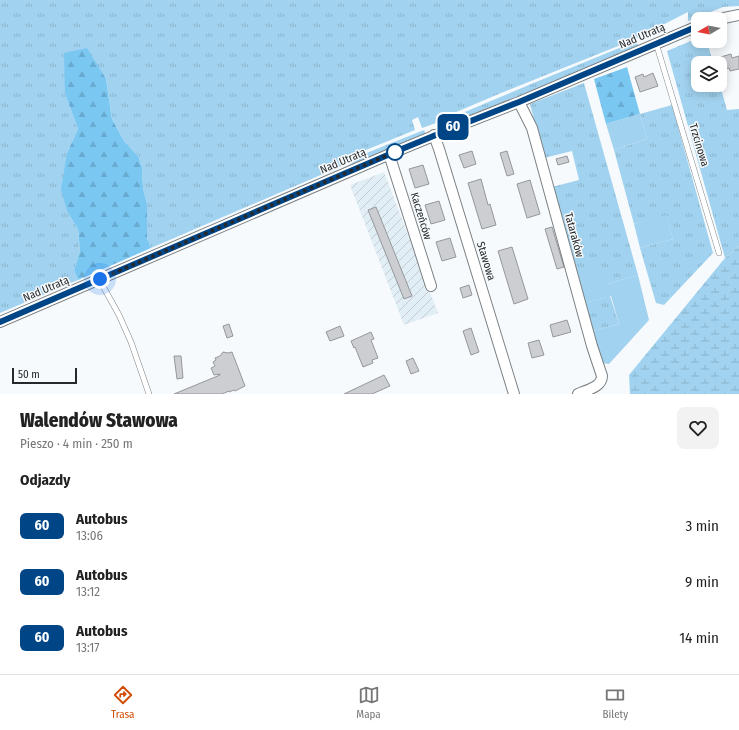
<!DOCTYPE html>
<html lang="pl">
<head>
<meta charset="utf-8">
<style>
	body { margin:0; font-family:"Fira Sans Condensed",sans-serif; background:#f2f2f2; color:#222; height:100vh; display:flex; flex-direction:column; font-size:15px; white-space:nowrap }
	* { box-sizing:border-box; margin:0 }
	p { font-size:13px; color:#767676 }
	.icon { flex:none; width:22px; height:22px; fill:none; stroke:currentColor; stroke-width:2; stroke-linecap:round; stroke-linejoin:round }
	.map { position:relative; height:394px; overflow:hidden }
	.panel { display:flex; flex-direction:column; background:#fff; flex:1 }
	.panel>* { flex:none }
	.badge { padding:0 8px; border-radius:6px; font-size:14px; line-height:26px }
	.needle { width:26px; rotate:260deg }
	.controls { position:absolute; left:691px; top:12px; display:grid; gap:8px }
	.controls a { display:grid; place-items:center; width:36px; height:36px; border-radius:8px; background:#fff; box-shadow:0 2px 10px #0003; font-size:20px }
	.scale { position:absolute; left:12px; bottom:10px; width:65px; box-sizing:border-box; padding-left:4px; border:2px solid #262829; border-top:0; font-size:11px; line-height:14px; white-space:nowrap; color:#262829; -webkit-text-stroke:3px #f6fafd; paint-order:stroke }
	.you { position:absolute; width:20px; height:20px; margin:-10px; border:3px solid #fff; border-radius:50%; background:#1a73e8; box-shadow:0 0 0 6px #1a73e833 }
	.map>.badge { position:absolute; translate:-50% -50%; box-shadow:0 0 0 2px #fff }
	h2 { padding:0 20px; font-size:15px; line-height:36px }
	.round { display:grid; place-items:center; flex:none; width:42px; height:42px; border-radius:8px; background:#f2f2f2 }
	.summary { display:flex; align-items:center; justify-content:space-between; height:68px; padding:0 20px }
	h1 { font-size:19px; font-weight:800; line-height:30px }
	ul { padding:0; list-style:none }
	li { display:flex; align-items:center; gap:12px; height:56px; padding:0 20px }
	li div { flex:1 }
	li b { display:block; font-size:15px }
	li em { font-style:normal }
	li .badge { min-width:44px; font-weight:700; text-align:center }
	.menu { display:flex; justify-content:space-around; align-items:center; height:56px; border-top:1px solid #e0e0e0; background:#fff; font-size:11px; color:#767676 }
	.menu a { display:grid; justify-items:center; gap:2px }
	.menu .active { color:#d14c03 }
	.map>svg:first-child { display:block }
	.industrial { fill:url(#industrial-furrows) }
	.grass { fill:url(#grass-tufts) }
	.forest { fill:url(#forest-firs) }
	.wetland { fill:url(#wetland-marsh) }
	.garden { fill:#a1d2ef }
	.building { fill:#ccced2; stroke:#95979b }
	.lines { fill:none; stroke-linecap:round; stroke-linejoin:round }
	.service-casing { stroke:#7d8183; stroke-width:6 }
	.minor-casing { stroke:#7d8183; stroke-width:12 }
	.service { stroke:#fff; stroke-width:5 }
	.minor { stroke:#fff; stroke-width:10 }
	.line-casing { stroke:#fff; stroke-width:9 }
	.line { stroke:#004687; stroke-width:6 }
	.walk { stroke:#262829; stroke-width:4; stroke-dasharray:0 7.2 }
	.stop-dot { fill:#fff; stroke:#004687; stroke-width:2 }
	.labels { text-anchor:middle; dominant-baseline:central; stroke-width:3; stroke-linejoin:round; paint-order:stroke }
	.street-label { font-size:11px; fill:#262829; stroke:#f6fafd }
</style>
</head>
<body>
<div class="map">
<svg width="739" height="394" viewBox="0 0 739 394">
	<defs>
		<pattern id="industrial-furrows" width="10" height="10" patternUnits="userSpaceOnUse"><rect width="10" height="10" fill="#e2eef5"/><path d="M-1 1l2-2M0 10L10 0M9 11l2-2" fill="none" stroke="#c2ccd2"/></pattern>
		<pattern id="grass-tufts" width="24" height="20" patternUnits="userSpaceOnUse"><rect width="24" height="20" fill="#a1d2ef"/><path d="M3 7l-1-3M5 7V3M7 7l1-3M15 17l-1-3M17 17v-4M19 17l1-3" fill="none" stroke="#8ab4cd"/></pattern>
		<pattern id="forest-firs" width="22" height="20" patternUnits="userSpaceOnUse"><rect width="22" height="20" fill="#7ac7f2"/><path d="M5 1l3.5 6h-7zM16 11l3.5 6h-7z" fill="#69abd0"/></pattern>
		<pattern id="wetland-marsh" width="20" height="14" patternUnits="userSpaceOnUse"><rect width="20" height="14" fill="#a1d2ef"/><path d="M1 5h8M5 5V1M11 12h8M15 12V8" fill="none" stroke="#8ab4cd"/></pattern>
	</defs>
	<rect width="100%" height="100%" fill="#f6fafd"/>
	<path class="industrial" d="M384,172L438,313L404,325L350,185Z"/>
	<path class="grass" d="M0,0H739V6L723,7L688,21V12L633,40L501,93L447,116L436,123L422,128L418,117L412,120L415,130L361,152L348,162L337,168L151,248L147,238V204L143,188L142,167L138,156L124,141L112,119L106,79L65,94L78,129L67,153L68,213L78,229L80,251L74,270L78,280L0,313Z
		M698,38V41H707L713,63H698V85H720L727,110L739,109V246L725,258L667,51Z
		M634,42L637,43L639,46L441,128L440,124L448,119L536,82Z
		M584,83L638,275L607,284L576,274L552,187L579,180L572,151L544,158L530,104Z
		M672,105L713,253L664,305L656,303L640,248L673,239L667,216L634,224L614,150L647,139L640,114Z
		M424,130L426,135L417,138L416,137L396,146L395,144L390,147L391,149L152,253L150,252L341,169L351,164L364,154Z
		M610,296L619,324L593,331L585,303Z"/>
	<path class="forest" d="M87,48L106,79L112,119L124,141L138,156L142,167L143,188L147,204V238L151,248L78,280L74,270L80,251L78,229L68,213L61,190L67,153L78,129L65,94L64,53Z
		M627,67L640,114L606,124L594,79Z"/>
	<path class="wetland" d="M739,246V394H630L629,375L725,258Z"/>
	<path class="garden" d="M640,114L647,139L614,150L606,124Z
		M667,215L673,239L640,248L634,224Z
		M602,267L607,284L638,275L649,320L609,364L602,363L593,331L619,324L611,296L585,303L576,274Z"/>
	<path class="building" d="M731,54L732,58L739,56V69L730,71L729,68L721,70L720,63H718L717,58Z
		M653,73L658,86L640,92L635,77L643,74L644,77Z
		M472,151L476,164L464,168L459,155Z
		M507,151L514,174L507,176L500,153Z
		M567,156L569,162L558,165L556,159Z
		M423,165L429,184L415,188L409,169Z
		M481,179L488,205L490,204L496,225L482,229L468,183Z
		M530,180L540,214L527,218L517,184Z
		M439,201L445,220L431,224L425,205Z
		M376,207L412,296L404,299L368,210Z
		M552,227L564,267L557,269L545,229Z
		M450,238L456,257L442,261L436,242Z
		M512,247L528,299L514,304L498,251Z
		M469,285L472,295L463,298L460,288Z
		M567,320L571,332L553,337L550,325Z
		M229,324L233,336L227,338L223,326Z
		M340,326L344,336L330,341L326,332Z
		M471,328L479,352L471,355L463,331Z
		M371,332L374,339L371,340L378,358L372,360L373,363L363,367L355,347L354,348L351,341Z
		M539,340L544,355L532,358L528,343Z
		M223,352L228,353L232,352L245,386L235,391L234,390L229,392V391L222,394H174L220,375V374L214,375L211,368L215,366L213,362L216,360L215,358L220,356Z
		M174,356H181L183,378L177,379Z
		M413,358L419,371L411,374L406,361Z
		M384,375L390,386L372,394H344Z"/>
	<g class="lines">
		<defs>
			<path id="service" d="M656,43L719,253
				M99,279L119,315L131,342L149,394"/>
			<path id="minor" d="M719,19L739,15
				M519,102L532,128L592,346L602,376C602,387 587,390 578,394
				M434,135L439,149L514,394
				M389,154L431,286
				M0,322L397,151L448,130L519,102L698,26"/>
		</defs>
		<use href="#service" class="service-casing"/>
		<use href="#minor" class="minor-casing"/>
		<use href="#service" class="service"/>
		<use href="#minor" class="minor"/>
	</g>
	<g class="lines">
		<defs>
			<path id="line" d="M0,322L397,151L448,130L519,102L698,26"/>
		</defs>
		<use href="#line" class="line-casing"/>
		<use href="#line" class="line"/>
		<path class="walk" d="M100,279L397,151L395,152"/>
	</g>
	<circle class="stop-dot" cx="395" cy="152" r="8"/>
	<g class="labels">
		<g class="street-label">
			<text transform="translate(642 36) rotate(-23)">Nad Utratą</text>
			<text transform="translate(699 145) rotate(73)">Trzcinowa</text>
			<text transform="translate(343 161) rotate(-23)">Nad Utratą</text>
			<text transform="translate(421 216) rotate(73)">Kaczeńców</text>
			<text transform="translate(574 235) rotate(75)">Tataraków</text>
			<text transform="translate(486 261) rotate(73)">Stawowa</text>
			<text transform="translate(46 289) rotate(-23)">Nad Utratą</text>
		</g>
	</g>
</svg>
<div class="controls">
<a><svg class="needle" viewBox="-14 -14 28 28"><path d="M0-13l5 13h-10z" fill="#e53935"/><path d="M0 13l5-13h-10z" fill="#767676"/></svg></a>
<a><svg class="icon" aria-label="layers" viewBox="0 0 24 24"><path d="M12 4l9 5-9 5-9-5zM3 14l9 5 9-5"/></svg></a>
</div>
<div class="scale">50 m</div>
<div class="you" style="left:100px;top:279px"></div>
<b class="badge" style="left:453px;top:127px;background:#004687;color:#fff">60</b>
</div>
<section class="panel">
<div class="summary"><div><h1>Walendów Stawowa</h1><p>Pieszo · 4 min · 250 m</p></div><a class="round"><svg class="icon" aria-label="heart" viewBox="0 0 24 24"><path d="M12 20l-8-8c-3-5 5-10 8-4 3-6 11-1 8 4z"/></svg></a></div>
<h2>Odjazdy</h2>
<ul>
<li><span class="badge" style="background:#004687;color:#fff">60</span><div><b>Autobus</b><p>13:06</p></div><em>3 min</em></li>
<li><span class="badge" style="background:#004687;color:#fff">60</span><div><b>Autobus</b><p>13:12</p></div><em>9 min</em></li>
<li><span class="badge" style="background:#004687;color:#fff">60</span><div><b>Autobus</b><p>13:17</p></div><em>14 min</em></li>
</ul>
</section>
<nav class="menu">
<a class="active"><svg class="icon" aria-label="directions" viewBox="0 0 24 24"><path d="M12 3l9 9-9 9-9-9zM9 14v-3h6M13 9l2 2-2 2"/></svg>Trasa</a>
<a><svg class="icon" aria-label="map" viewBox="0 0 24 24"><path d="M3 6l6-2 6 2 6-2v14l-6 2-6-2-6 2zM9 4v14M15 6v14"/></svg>Mapa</a>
<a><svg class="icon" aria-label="tickets" viewBox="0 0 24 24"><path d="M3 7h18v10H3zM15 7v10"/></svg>Bilety</a>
</nav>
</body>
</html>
